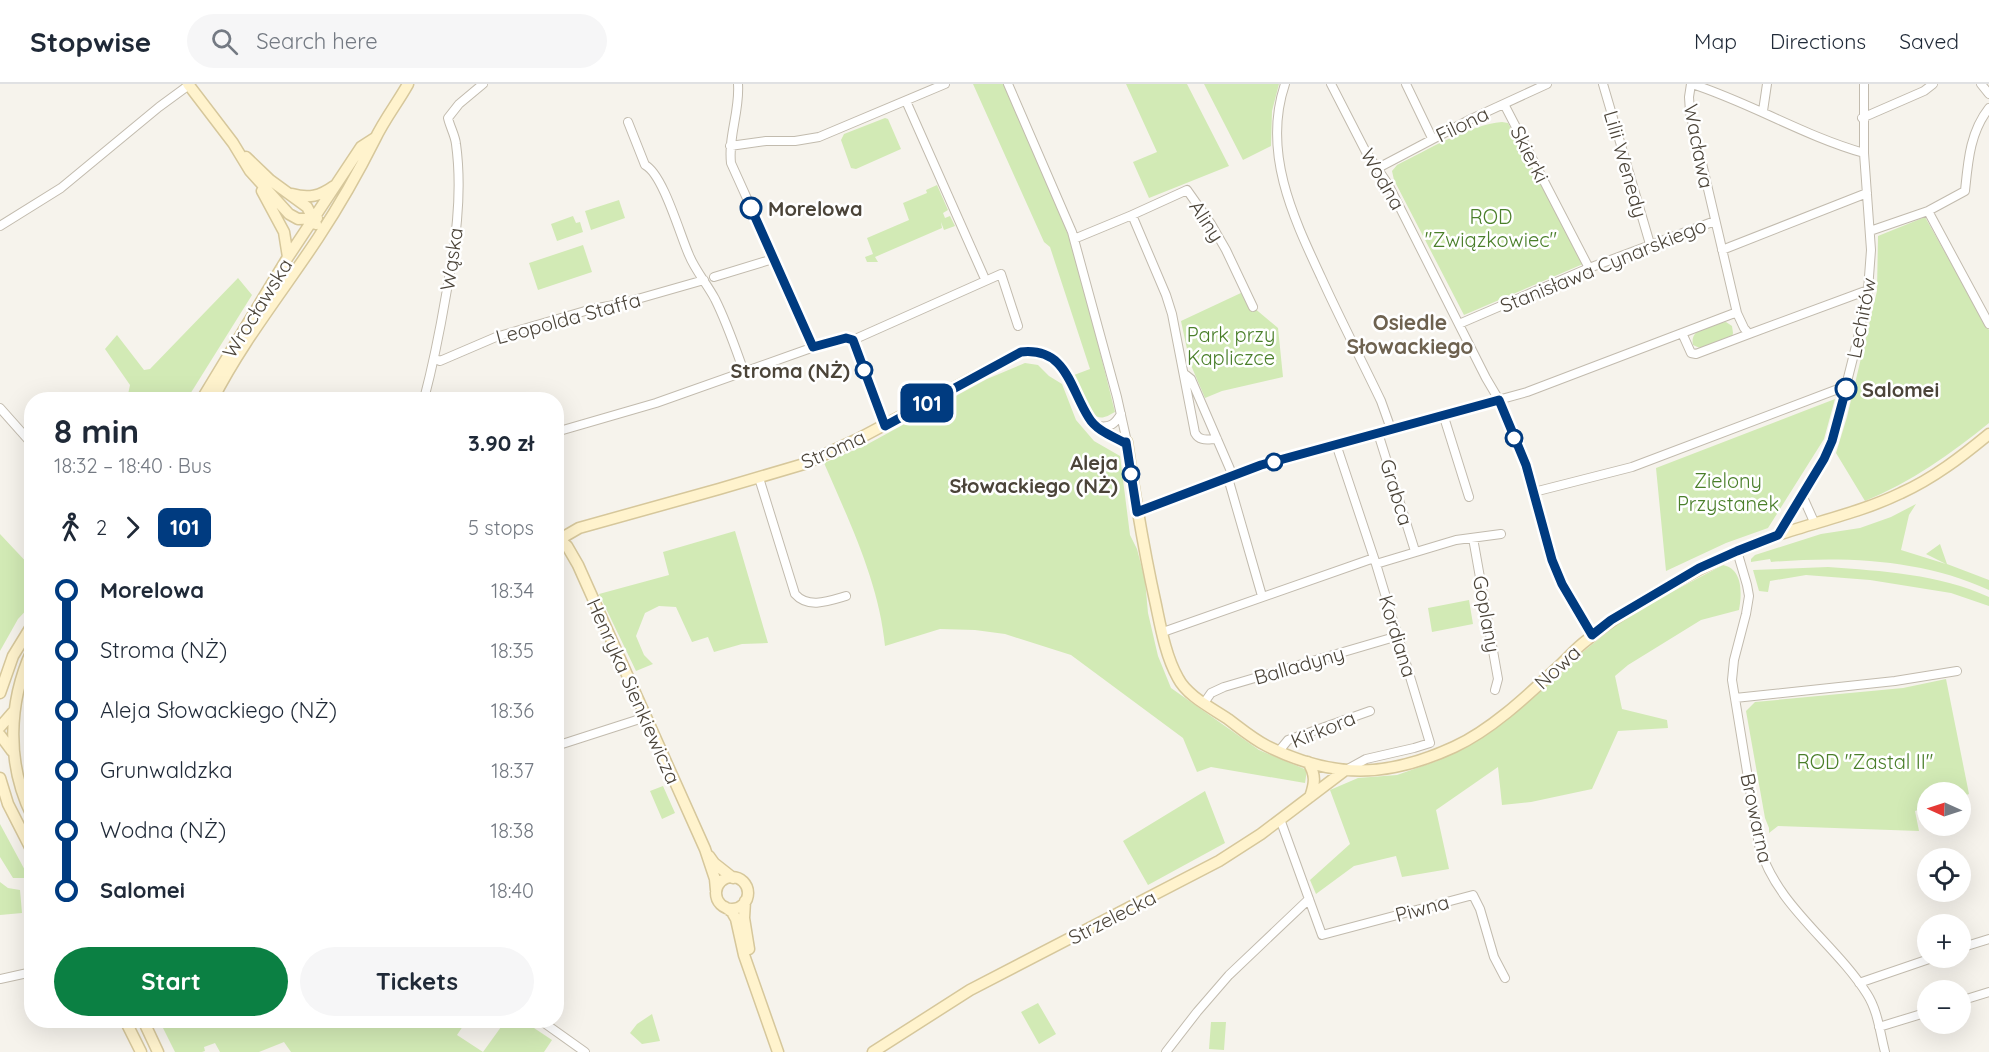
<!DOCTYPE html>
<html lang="en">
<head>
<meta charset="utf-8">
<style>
	body { margin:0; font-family:Quicksand,sans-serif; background:#f6f6f7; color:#1f2937; height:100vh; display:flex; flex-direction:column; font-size:22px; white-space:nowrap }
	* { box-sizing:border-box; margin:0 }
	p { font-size:20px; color:#747a83 }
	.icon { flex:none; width:33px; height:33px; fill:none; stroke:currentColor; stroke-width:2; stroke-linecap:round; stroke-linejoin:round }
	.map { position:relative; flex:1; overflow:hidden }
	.side { position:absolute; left:24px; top:308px; width:540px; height:636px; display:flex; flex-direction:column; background:#fff; border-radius:24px; box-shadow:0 6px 24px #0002 }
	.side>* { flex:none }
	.badge { padding:0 12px; border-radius:9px; font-size:21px; line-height:39px }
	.needle { width:39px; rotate:273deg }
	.controls { position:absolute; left:1917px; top:698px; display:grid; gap:12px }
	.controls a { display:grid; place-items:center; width:54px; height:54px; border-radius:50%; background:#fff; box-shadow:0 6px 24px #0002; font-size:30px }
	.map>.badge { position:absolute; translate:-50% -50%; box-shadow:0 0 0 3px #fff }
	.legs { display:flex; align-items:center; gap:9px; height:66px; padding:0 30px; font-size:20px }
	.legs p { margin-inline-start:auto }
	.headline { display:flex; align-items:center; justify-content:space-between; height:102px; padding:0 30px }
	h1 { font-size:33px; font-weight:700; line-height:45px }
	.button { display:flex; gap:12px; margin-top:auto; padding:12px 30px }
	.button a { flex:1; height:69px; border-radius:36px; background:#0b8043; color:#fff; font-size:24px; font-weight:700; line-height:69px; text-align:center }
	.button a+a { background:#f6f6f7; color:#1f2937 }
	ul { padding:0 30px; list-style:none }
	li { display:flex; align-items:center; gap:21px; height:60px; font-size:22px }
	li i { display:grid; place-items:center; width:9px; height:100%; margin:0 8px; background:currentColor }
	li i::after { content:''; width:15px; height:15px; margin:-8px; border:4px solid; border-radius:50%; background:#fff }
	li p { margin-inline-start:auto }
	li:first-child i { background:linear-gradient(#0000 50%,currentColor 0) }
	li:last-child i { background:linear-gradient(currentColor 50%,#0000 0) }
	header { display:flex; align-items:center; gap:36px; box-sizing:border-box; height:84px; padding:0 30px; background:#fff; border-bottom:2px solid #e0e1e3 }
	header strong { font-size:28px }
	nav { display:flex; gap:33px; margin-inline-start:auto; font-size:21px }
	.search { width:420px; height:54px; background:#f6f6f7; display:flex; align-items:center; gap:15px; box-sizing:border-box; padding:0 21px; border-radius:33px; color:#747a83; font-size:22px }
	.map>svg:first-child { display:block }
	.green { fill:#d2eab5 }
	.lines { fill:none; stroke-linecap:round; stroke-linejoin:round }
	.street-casing { stroke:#c2bbae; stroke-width:10 }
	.secondary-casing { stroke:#d6c79b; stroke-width:13 }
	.street { stroke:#fff; stroke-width:8 }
	.secondary { stroke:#fff3cd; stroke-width:10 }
	.line-1-casing { stroke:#fff; stroke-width:14 }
	.line-1 { stroke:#003b80; stroke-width:9 }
	.stop-1-dot { fill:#fff; stroke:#003b80; stroke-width:3 }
	.labels { text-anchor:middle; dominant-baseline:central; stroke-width:5; stroke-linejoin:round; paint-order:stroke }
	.street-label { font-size:20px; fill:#4b4439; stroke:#fff }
	.stop-label { font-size:20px; font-weight:bold; fill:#4b4439; stroke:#fff; text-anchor:start }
	.park-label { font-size:20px; fill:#4a7f2a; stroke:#fff }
	.neighbourhood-label { font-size:21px; font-weight:bold; fill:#6e6250; stroke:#fff }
</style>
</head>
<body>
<header>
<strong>Stopwise</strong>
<div class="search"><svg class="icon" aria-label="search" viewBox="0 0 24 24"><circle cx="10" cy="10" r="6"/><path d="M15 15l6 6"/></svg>Search here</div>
<nav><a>Map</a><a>Directions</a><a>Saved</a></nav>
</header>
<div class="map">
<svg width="1989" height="968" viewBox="0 0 1989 968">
	<rect width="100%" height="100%" fill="#f6f3ec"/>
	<path class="green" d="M973,0H1004L1065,142L1078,180L1115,328C1106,333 1100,337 1092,329L1074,291L1090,285L1050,163L1044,158Z
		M1126,0H1187L1229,82L1149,114L1133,78L1157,68Z
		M1204,0H1279L1272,27L1271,62L1243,76Z
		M885,34L888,35L901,65L856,85L851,84L841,56L844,50Z
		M1502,38L1508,39L1583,180L1464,231L1394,96L1392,87L1397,81C1427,66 1469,41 1502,38Z
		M937,101L948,126L943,129L945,134L950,132L955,142L944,146L941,138L942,144L875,173L878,178H867L865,173L873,170L867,154L909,136L903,119L927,109L926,106Z
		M619,116L625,134L591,146L585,127Z
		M573,132L576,139L580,138L583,148L557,157L551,140Z
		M1925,133L1989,246V339C1951,370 1911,398 1865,417L1836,369L1847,333L1877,207L1878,152Z
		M583,161L592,188L538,206L529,179Z
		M238,194L252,211L187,315H127L130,301L105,265L117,251L144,286L150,285Z
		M1243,208L1253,223L1278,244L1283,293L1222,307L1205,314L1190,279L1181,237Z
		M1726,238L1732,242L1733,249L1732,253L1702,265L1693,261C1689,244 1713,240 1726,238Z
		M1025,279L1038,281L1049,292L1062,300L1076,336L1094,357L1120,372L1130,451L1137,465L1145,496L1148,529L1158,572L1171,604L1259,666L1307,686L1305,699L1211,683L1197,688L1183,654L1071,571L1005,550L975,546L940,545L885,562C879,498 849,437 824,379L866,361L987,295Z
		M1835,315L1824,355L1768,444L1726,459L1666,487L1656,384Z
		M1916,420L1909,431L1901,466L1946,480L1926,470L1940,460L1947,480L1989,496V506C1922,475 1843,472 1771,478L1770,475L1751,478V475L1755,471L1821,450L1860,444L1891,433Z
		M735,447L768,559L742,560L714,568L708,553L692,558L676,523L659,522L645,529L636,552L644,571L653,580L636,587L599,510L669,491L663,468Z
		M0,450L31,483L32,520L18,535L0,567Z
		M1723,481C1743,485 1742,510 1739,526L1701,536L1628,581L1615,592L1622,625L1667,636L1668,644L1618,647L1592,705L1531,718L1502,721L1498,683L1436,726L1449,785L1402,793L1396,772L1354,782L1316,810L1310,796L1350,760L1330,706L1358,694L1397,691L1437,677L1458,666L1514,629L1579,571L1615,542L1647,521Z
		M1828,483C1882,487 1939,490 1989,513V522L1951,509L1870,496L1806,491L1770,497L1768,508L1759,507L1753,486Z
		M1469,516L1473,540L1432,548L1428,524Z
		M1946,595L1969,710L1961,713L1960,708H1928L1927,723L1915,727L1919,747L1778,742L1769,749V744L1765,734L1746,627L1755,618L1903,604Z
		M663,702L675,729L662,735L650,707Z
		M1205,707L1225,759L1148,801L1123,757Z
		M0,740L27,790L24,794H13L0,773Z
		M0,798L8,804L20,806L22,829L0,831Z
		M1038,919L1056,950L1039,960L1021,928Z
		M652,930L660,957L642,960L630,949L637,940Z
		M159,936H467L457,951L483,968H291L284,958L259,968H220L215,959L204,963L205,967L202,968H175Z
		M506,936H522L552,956L544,968H483Z
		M1211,938H1226L1224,966L1209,965Z"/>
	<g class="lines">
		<defs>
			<path id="street" d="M738,0C740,27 728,52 731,79L814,263L846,254L853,256L885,342
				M1008,0L1072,148L1117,313L1127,358
				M1285,0C1262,68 1293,133 1321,193C1340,235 1361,275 1381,317L1391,345
				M1331,0L1366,68L1388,100L1486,294L1499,316L1525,381L1553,475L1562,500L1592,551
				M1406,0L1432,54
				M1603,0L1650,160
				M1691,0L1689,13L1690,28L1737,229
				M1692,0C1751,19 1804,52 1864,69
				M1981,0L1989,10
				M906,17L985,195
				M1504,20L1589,184
				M1763,27L1767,0
				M1862,34L1924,7L1933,0
				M628,38L645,81C663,90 680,151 689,171C695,186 707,200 715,215C727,239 735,263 744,288
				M730,62L766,57H795L819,53L945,0
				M1378,84L1471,35L1547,0
				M1928,127L1965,107C1968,77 1970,48 1989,24
				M1132,131L1187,106L1211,140L1226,166L1253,223
				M0,142L61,104L159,23L189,1
				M1870,147L1928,127L1989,240
				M1074,155L1132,131L1166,211L1172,230L1195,349C1200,358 1208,355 1217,355
				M1722,166L1867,109
				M714,193L773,175
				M1459,240L1589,184L1715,137
				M1749,250L1868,206
				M853,256L1001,190L1018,242
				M435,275L440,277L496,253L592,225L620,220L704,196
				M1186,291L1191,295L1233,392
				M424,315C433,281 440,246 446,211C455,162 463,111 456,60C455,51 450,43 448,34L459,20L483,0
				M0,324L32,360
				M1443,330L1469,413
				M1098,342C1110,344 1115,340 1121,330
				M556,348L656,319L814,263
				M1378,349L1415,467
				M1336,360L1376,480L1430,659L1414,664L1366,675L1346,686
				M759,394L795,510C808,525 829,517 846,512
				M1228,394L1262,512
				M1534,408L1632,383L1846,302
				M1802,411L1815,440
				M1137,428L1261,381L1527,308L1732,230L1737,229L1744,244L1749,250L1696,270L1691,269L1682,249
				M1778,451L1814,392L1832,357L1858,254L1868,206L1871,166L1864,69V0
				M1473,454L1498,595L1495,606
				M1737,467L1747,501L1749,512L1746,530L1734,576L1732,596L1759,761C1776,822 1834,858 1867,910C1878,927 1880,949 1885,968
				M1376,480L1456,456L1501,450
				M1163,548L1374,474
				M1735,614L1895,597L1957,587
				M1204,619L1211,609L1224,603L1398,552
				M556,662L646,633
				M1279,667L1288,656L1370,627
				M1280,735L1322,851L1473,811L1480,825L1494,873L1505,894
				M1960,864L1989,855
				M0,895L32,888
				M1859,899L1935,873
				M1960,917L1989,908
				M540,936L585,968
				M1879,943L1928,928
				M1166,968L1197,928L1229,891L1309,815"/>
			<path id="secondary" d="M188,0L233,59L250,87L289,130L298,135L317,134
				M246,73L270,96L307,123L316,140
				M262,107L284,148L288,173
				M292,110C309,115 320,112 334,102
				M202,315L288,173L361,63L375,54
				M213,315C242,258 283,207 318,154C339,122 358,89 375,55C384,36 398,18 408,0
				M556,453L567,462L578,481L705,765L715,795L716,806
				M560,455L579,444L719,405L804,380L858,355L1021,268C1067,263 1070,305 1089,334C1096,346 1112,352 1123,358H1127C1135,413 1144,467 1156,521C1161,545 1166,573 1178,594C1187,612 1212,624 1228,635C1240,644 1253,655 1267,662C1333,695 1387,694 1454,663C1491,646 1527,612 1557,584C1567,575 1576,564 1587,556C1614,533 1645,515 1676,498C1709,479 1742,464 1778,451C1819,437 1862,428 1901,409C1934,394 1961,373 1989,350
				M32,566C8,619 6,679 32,732
				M0,609L13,572L32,541
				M0,643L14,627
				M0,651L12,667
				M1308,678C1316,691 1315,699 1310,713
				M0,694L8,720L32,767
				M709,772L714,779L733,794
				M716 809a16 16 0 1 1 32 0a16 16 0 1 1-32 0Z
				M745,817L744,834L749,865
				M725,823L732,828L736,835L744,871L778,968
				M125,936L141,968
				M143,936L158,968
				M873,968L970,906L1219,777L1261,750L1344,687"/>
		</defs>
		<use href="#street" class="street-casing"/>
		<use href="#secondary" class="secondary-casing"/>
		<use href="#street" class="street"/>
		<use href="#secondary" class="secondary"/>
	</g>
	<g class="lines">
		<defs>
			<path id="line-1" d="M751,124L813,263L846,254L853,256L885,342L1021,268C1067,263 1070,305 1089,334C1096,346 1112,352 1123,358H1126L1137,428L1261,381L1499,316L1526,381L1552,476L1562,500L1592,551L1611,536L1699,484L1737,467L1778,451L1824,375L1832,357L1846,305"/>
		</defs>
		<use href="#line-1" class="line-1-casing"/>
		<use href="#line-1" class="line-1"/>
	</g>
	<g class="stop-1-dot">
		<circle cx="751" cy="124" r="10"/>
		<circle cx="864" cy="286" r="8"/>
		<circle cx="1846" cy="305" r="10"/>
		<circle cx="1514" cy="354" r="8"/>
		<circle cx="1274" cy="378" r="8"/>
		<circle cx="1131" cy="390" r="8"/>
	</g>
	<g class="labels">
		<g class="street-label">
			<text transform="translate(1462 40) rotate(-26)">Filona</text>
			<text transform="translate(1699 62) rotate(79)">Wacława</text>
			<text transform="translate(1530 70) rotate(63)">Skierki</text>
			<text transform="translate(1626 80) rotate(74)">Lilii Wenedy</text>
			<text transform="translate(1383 95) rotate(60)">Wodna</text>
			<text transform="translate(1207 137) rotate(57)">Aliny</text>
			<text transform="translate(451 175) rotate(-82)">Wąska</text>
			<text transform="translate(1603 181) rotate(-22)">Stanisława Cynarskiego</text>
			<text transform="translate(257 224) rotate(-58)">Wrocławska</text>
			<text transform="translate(568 234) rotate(-15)">Leopolda Staffa</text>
			<text transform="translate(1861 234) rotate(-79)">Lechitów</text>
			<text transform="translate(833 365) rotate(-24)">Stroma</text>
			<text transform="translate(1397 408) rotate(73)">Grabca</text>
			<text transform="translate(1487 530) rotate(80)">Goplany</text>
			<text transform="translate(1398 552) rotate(73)">Kordiana</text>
			<text transform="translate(1299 581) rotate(-16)">Balladyny</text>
			<text transform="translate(1557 583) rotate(-43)">Nowa</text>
			<text transform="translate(634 607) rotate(66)">Henryka Sienkiewicza</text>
			<text transform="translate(1323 645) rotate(-22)">Kirkora</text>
			<text transform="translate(1757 734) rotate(78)">Browarna</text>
			<text transform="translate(1422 824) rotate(-15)">Piwna</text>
			<text transform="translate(1112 833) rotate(-27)">Strzelecka</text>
		</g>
		<g class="stop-label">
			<text x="768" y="124">Morelowa</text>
			<text x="850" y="286" text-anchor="end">Stroma (NŻ)</text>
			<text x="1862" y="305">Salomei</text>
			<text x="1118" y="378" text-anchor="end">Aleja<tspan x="1118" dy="23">Słowackiego (NŻ)</tspan></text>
		</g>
		<g class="park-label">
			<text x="1491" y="132">ROD<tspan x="1491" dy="23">"Związkowiec"</tspan></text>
			<text x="1231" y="250">Park przy<tspan x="1231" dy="23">Kapliczce</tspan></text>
			<text x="1728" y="396">Zielony<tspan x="1728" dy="23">Przystanek</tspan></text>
			<text x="1865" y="677">ROD "Zastal II"</text>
		</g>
		<g class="neighbourhood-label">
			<text x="1410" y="238">Osiedle<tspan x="1410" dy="24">Słowackiego</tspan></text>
		</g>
	</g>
</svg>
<div class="controls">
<a><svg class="needle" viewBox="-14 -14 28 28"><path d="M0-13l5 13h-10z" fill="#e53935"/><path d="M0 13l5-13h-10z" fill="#747a83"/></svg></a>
<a><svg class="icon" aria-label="locate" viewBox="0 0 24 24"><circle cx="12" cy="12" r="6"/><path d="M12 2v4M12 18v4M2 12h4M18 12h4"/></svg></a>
<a>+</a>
<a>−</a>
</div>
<b class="badge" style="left:927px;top:319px;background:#003b80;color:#fff">101</b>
<section class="side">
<div class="headline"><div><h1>8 min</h1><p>18:32 – 18:40 · Bus</p></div><b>3.90 zł</b></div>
<div class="legs"><svg class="icon" aria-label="walk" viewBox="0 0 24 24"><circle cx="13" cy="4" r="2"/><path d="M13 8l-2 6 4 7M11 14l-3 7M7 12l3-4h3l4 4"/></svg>2<svg class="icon" aria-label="forward" viewBox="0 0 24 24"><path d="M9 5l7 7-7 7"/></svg><b class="badge" style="background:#003b80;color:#fff">101</b><p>5 stops</p></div>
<ul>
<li><i style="color:#003b80"></i><b>Morelowa</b><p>18:34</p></li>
<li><i style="color:#003b80"></i><span>Stroma (NŻ)</span><p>18:35</p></li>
<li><i style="color:#003b80"></i><span>Aleja Słowackiego (NŻ)</span><p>18:36</p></li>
<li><i style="color:#003b80"></i><span>Grunwaldzka</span><p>18:37</p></li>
<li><i style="color:#003b80"></i><span>Wodna (NŻ)</span><p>18:38</p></li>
<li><i style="color:#003b80"></i><b>Salomei</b><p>18:40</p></li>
</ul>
<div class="button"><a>Start</a><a>Tickets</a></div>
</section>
</div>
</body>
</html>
